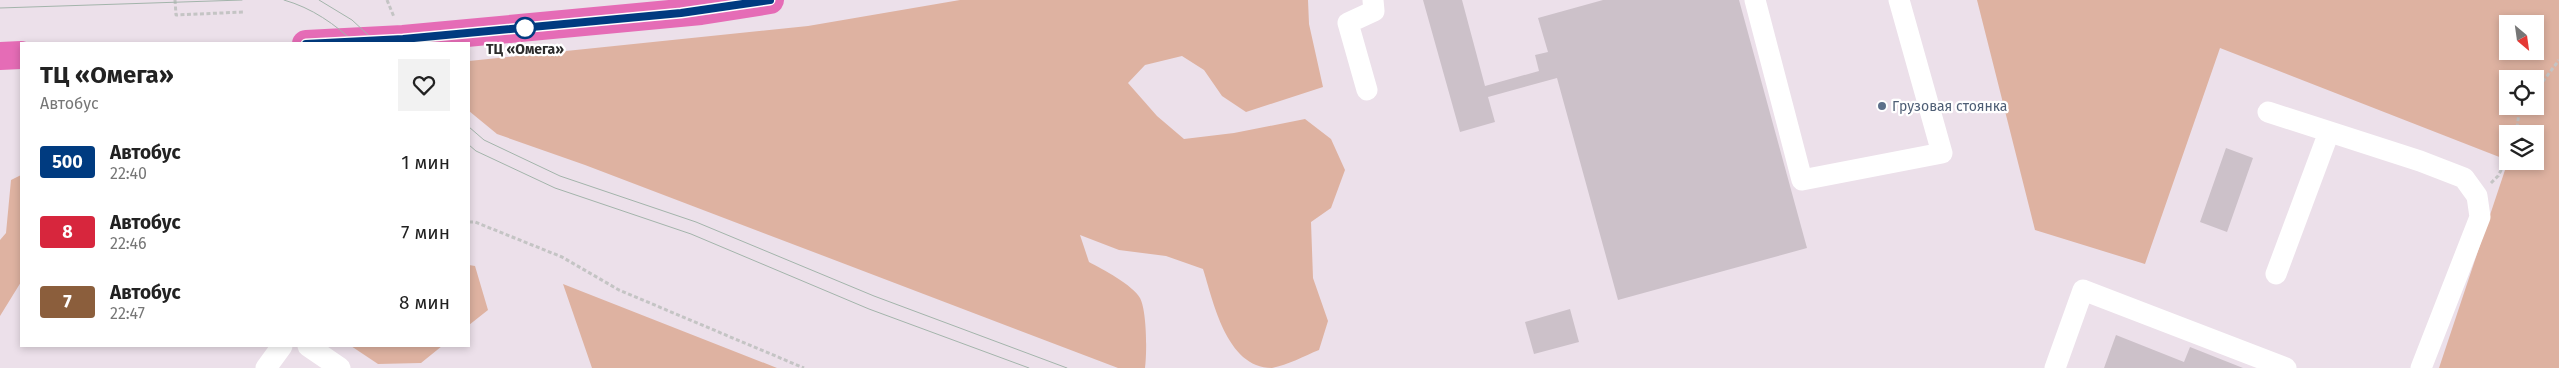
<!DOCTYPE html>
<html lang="ru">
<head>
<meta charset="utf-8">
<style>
	body { margin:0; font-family:"Fira Sans",sans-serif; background:#f2f2f2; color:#222; height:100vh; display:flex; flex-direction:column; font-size:19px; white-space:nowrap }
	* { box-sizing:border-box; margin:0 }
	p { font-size:16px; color:#767676 }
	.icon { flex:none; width:28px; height:28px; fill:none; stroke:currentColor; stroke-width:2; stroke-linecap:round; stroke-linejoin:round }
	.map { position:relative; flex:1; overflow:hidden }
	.panel { position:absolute; left:20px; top:42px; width:450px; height:305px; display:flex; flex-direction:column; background:#fff; border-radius:0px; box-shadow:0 2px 8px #0003 }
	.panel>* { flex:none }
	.badge { padding:0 10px; border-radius:4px; font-size:18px; line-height:32px }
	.needle { width:32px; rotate:151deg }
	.buttons { position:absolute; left:2499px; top:15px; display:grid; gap:10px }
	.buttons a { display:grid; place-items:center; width:45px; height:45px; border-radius:0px; background:#fff; box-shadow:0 2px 8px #0003; font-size:25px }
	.map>.badge { position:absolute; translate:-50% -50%; box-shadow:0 0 0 2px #fff }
	.round { display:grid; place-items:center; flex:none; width:52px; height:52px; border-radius:0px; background:#f2f2f2 }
	.overview { display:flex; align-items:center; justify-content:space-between; height:85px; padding:0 20px }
	h1 { font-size:24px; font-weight:700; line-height:38px }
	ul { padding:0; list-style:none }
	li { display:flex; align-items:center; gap:15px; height:70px; padding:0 20px }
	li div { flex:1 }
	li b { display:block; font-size:19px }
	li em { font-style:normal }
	li .badge { min-width:55px; font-weight:700; text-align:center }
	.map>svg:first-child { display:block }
	.green { fill:#deb2a1; fill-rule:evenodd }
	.building { fill:#ccc1c9 }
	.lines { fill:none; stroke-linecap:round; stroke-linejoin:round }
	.path { stroke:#c4c4c4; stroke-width:3; stroke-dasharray:4 2.5; stroke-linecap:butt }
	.minor { stroke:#fff; stroke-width:21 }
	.major { stroke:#e56cb6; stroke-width:28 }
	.tram { stroke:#a3b4ab; stroke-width:1 }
	.line-casing { stroke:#fff; stroke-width:11 }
	.line { stroke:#003b80; stroke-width:8 }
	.stop-dot { fill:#fff; stroke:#003b80; stroke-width:2.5 }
	.service-dot { fill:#5c6f8a; stroke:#fff; stroke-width:2 }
	.labels { text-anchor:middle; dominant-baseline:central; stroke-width:4.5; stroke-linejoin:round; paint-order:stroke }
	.stop-label { font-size:14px; font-weight:bold; fill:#2c2c2c; stroke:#fff }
	.service-label { font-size:14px; fill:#4e5e75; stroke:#fff; text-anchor:start }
</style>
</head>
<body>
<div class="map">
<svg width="2559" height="368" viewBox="0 0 2559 368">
	<rect width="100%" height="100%" fill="#ece0ea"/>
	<path class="green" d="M960,0H1308L1309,24L1323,87L1246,112L1222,96L1204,70L1182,56L1145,65L1128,83L1157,116L1184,139L1234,133L1305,119L1331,139L1345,170L1331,208L1311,222L1313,278L1328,321L1319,350C1304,356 1288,365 1272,368C1226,368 1213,300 1203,269L1166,256L1119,250L1080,235L1089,262C1102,269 1133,285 1140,298C1147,311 1147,353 1145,368H1118L585,165L497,134L469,111V61L808,26Z
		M1977,0H2559V368H2439L2508,161H2535V134H2508L2507,160L2220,48L2145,264L2035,230ZM2508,24H2535V51H2508ZM2508,79H2535V106H2508Z
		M21,175V282L0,316V240L6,233L11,180Z
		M469,265L475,266L488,310L469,325Z
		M563,284L777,368H592Z
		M351,346H442L421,363L378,364Z"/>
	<path class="building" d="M1423,0H1462L1485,86L1539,71L1535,55L1548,52L1538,18L1603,0H1739L1807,248L1618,300L1557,78L1488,97L1495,122L1460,132Z
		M2226,148L2253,158L2227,232L2200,222Z
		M1570,309L1579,342L1534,354L1525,322Z
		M2116,335L2184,362L2190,347L2243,368H2104Z"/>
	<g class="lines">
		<path class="path" d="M175,0L176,15L243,12
			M387,0L394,17
			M2535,92L2559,60
			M2516,134L2519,113L2524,106
			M2491,183L2498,176L2508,157
			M469,222H475L562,257L619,290L804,368"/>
		<path class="minor" d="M1755,0L1802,180L1942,153L1899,0
			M1367,90L1348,23L1374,11L1373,0
			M2268,112L2420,161L2464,178L2477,196L2480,217L2421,368
			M2276,274L2329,132
			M308,346L340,368
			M266,368L282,346
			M2055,368L2083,290L2286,368"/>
		<path class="major" d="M306,44L403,39L701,11L770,0
			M0,56L21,55"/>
		<path class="tram" d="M284,0C312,8 335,24 356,44
			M319,0L352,20L378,44
			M0,8L242,0
			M469,127L484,140L560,176L696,222L874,296L1067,368
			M469,145L476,151L555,188L691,234L869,309L1029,368"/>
	</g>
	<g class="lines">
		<defs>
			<path id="line" d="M306,44L403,39L681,13L770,0"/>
		</defs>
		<use href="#line" class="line-casing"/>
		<use href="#line" class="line"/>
	</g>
	<circle class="stop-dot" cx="525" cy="28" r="10"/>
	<circle class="service-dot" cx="1882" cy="106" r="5"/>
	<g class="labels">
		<g class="stop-label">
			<text x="525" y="49">ТЦ «Омега»</text>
		</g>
		<g class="service-label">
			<text x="1892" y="106">Грузовая стоянка</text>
		</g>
	</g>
</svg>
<div class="buttons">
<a><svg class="needle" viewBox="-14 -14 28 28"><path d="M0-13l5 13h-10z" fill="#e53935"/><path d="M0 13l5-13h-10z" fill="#767676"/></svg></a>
<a><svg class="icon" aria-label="locate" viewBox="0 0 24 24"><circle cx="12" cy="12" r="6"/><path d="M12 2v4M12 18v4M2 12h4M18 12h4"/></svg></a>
<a><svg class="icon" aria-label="layers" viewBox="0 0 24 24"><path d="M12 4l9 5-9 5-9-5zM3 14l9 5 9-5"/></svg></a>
</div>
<section class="panel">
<div class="overview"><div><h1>ТЦ «Омега»</h1><p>Автобус</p></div><a class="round"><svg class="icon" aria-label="heart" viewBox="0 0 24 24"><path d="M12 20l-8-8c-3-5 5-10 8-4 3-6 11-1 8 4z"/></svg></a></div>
<ul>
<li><span class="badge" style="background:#003b80;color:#fff">500</span><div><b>Автобус</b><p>22:40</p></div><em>1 мин</em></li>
<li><span class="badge" style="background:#d7263d;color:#fff">8</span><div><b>Автобус</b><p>22:46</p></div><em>7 мин</em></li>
<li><span class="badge" style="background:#8b5e3c;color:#fff">7</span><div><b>Автобус</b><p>22:47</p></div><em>8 мин</em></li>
</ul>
</section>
</div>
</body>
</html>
